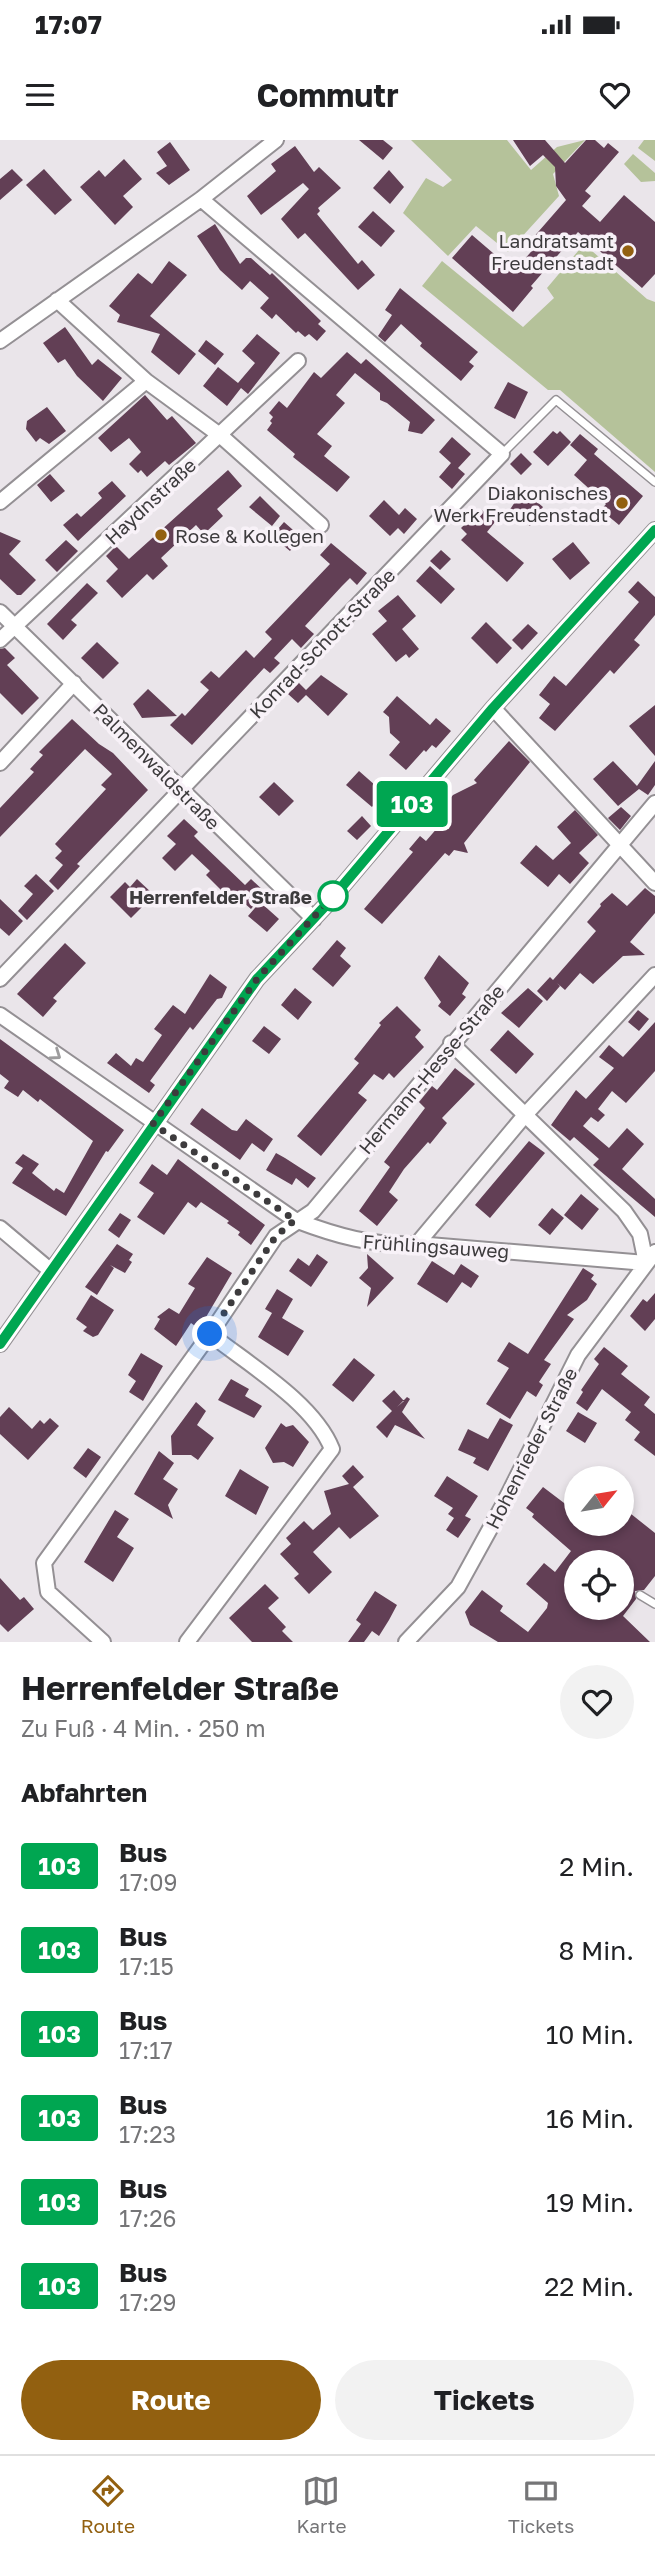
<!DOCTYPE html>
<html lang="de">
<head>
<meta charset="utf-8">
<style>
	body { margin:0; font-family:"Golos Text",sans-serif; background:#f2f2f2; color:#202124; height:100vh; display:flex; flex-direction:column; font-size:26px; white-space:nowrap }
	* { box-sizing:border-box; margin:0 }
	p { font-size:23px; color:#757577 }
	.icon { flex:none; width:38px; height:38px; fill:none; stroke:currentColor; stroke-width:2; stroke-linecap:round; stroke-linejoin:round }
	.map { position:relative; height:1502px; overflow:hidden }
	.sheet { display:flex; flex-direction:column; background:#fff; flex:1 }
	.sheet>* { flex:none }
	.badge { padding:0 14px; border-radius:5px; font-size:24px; line-height:46px }
	.needle { width:46px; rotate:60deg }
	.controls { position:absolute; left:564px; top:1326px; display:grid; gap:14px }
	.controls a { display:grid; place-items:center; width:70px; height:70px; border-radius:50%; background:#fff; box-shadow:0 4px 10px #0003; font-size:35px }
	.you { position:absolute; width:35px; height:35px; margin:-18px; border:5px solid #fff; border-radius:50%; background:#1a73e8; box-shadow:0 0 0 10px #1a73e833 }
	.map>.badge { position:absolute; translate:-50% -50%; box-shadow:0 0 0 4px #fff }
	h2 { padding:0 21px; font-size:26px; line-height:63px }
	.round { display:grid; place-items:center; flex:none; width:74px; height:74px; border-radius:37px; background:#f2f2f2 }
	.headline { display:flex; align-items:center; justify-content:space-between; height:119px; padding:0 21px }
	h1 { font-size:33px; font-weight:700; line-height:52px }
	.cta { display:flex; gap:14px; margin-top:auto; padding:14px 21px }
	.cta a { flex:1; height:80px; border-radius:42px; background:#926010; color:#fff; font-size:28px; font-weight:700; line-height:80px; text-align:center }
	.cta a+a { background:#f2f2f2; color:#202124 }
	ul { padding:0; list-style:none }
	li { display:flex; align-items:center; gap:21px; height:84px; padding:0 21px }
	li div { flex:1 }
	li b { display:block; font-size:26px }
	li em { font-style:normal }
	li .badge { min-width:77px; font-weight:700; text-align:center }
	.status { display:flex; justify-content:space-between; align-items:center; height:49px; padding:0 35px; background:#fff; direction:ltr }
	.status svg { height:19px; fill:currentColor }
	header { display:flex; justify-content:space-between; align-items:center; height:91px; padding:0 21px; background:#fff; font-size:32px; font-weight:700 }
	.menu { display:flex; justify-content:space-around; align-items:center; height:98px; border-top:2px solid #e0e0e0; background:#fff; font-size:19px; color:#757577 }
	.menu a { display:grid; justify-items:center; gap:4px }
	.menu .selected { color:#926010 }
	.map>svg:first-child { display:block }
	.green { fill:#b5c29a }
	.building { fill:#623f55; fill-rule:evenodd }
	.lines { fill:none; stroke-linecap:round; stroke-linejoin:round }
	.lane-casing { stroke:#949094; stroke-width:10 }
	.street-casing { stroke:#949094; stroke-width:18 }
	.lane { stroke:#fff; stroke-width:7 }
	.street { stroke:#fff; stroke-width:14 }
	.oneway { stroke:#9e9d9e }
	.line-casing { stroke:#fff; stroke-width:16 }
	.line { stroke:#00a651; stroke-width:10 }
	.walk { stroke:#3d3b3d; stroke-width:7; stroke-dasharray:0 12.6 }
	.poi-dot { fill:#926010; stroke:#f8f2f8; stroke-width:2.5 }
	.stop-dot { fill:#fff; stroke:#00a651; stroke-width:3.5 }
	.labels { text-anchor:middle; dominant-baseline:central; stroke-width:7; stroke-linejoin:round; paint-order:stroke }
	.poi-label { font-size:19px; fill:#3d3b3d; stroke:#f8f2f8; text-anchor:end }
	.street-label { font-size:19px; fill:#3d3b3d; stroke:#f8f2f8 }
	.stop-label { font-size:19px; font-weight:bold; fill:#3d3b3d; stroke:#f8f2f8; text-anchor:end }
</style>
</head>
<body>
<div class="status"><b>17:07</b><svg viewBox="0 0 49 12"><path d="M0 12V9h3v3zM5 12V6h3v6zM10 12V3h3v9zM15 12V0h3v12zM26 1h20v11H26zM47 4h2v5h-2z"/></svg></div>
<header><svg class="icon" aria-label="menu" viewBox="0 0 24 24"><path d="M4 6h16M4 12h16M4 18h16"/></svg>Commutr<svg class="icon" aria-label="heart" viewBox="0 0 24 24"><path d="M12 20l-8-8c-3-5 5-10 8-4 3-6 11-1 8 4z"/></svg></header>
<div class="map">
<svg width="655" height="1502" viewBox="0 0 655 1502">
	<rect width="100%" height="100%" fill="#eae5ea"/>
	<path class="green" d="M411,0H507L531,30L557,7L585,0L553,34L559,56L508,112L476,86L448,116L403,73L426,38L443,47L452,40Z
		M644,0H655V21L638,8Z
		M633,14L655,33V41L641,42L624,24Z
		M584,104L647,159L655,162V332L560,250H548L422,146L442,121L523,187L554,158L547,148Z"/>
	<path class="building" d="M359,0H383L393,8L383,20Z
		M513,0H545L565,23L586,0H595L604,8L608,3L619,12L585,51L591,56L582,66L600,82L624,55L655,82V134L642,148L578,92L531,146L533,148L513,172L452,118L472,95L514,131L538,104L532,99L566,60L556,46L555,27L543,15L530,26Z
		M170,2L190,30L169,45L156,33L167,26L157,12Z
		M295,6L314,32L319,27L341,48L318,68L320,71L317,74L358,124L362,120L375,135L358,150L305,93L298,99L281,79L309,49L303,43L261,75L247,56L276,31L271,24Z
		M124,19L142,39L123,56L133,67L115,85L80,47L99,30L105,37Z
		M12,29L23,40L0,60V39Z
		M44,29L72,60L55,75L26,45Z
		M389,30L404,47L390,64L373,48Z
		M373,71L395,91L381,107L358,87Z
		M215,84L240,124L246,118H251L270,135L272,133L321,181L318,184L326,191L317,201L309,194L305,197L298,191L296,193L276,174L272,179L260,168L269,158L250,141L242,150L220,130L197,96Z
		M169,121L187,135L150,176L196,214L179,235L151,212L160,194L117,182L120,175L109,166L138,133L152,144Z
		M400,148L478,212L469,222L474,226L461,241L420,206L422,203L401,184L385,202L378,196L392,175L385,170Z
		M65,187L92,225L98,219L122,238L103,261L77,236L65,219L58,223L43,203Z
		M257,194L280,213L248,254L241,248L227,266L203,246L218,227L238,243L255,223L242,211Z
		M206,200L224,214L215,225L198,211Z
		M347,212L361,224L366,219L435,280L422,294L408,291L410,282L387,263L380,260V253L355,233L336,255L345,263L317,294L332,306L324,316L350,337L337,352L293,317L295,314L267,290L272,283L270,281L273,277L269,273L279,261L287,268L314,232L321,238Z
		M508,242L528,252L515,279L494,268Z
		M145,255L167,280L172,276L196,303L169,325L165,321L147,337L141,330L138,333L129,324L141,312L129,298L111,312L98,298Z
		M47,267L66,291L49,304L40,298L36,302L26,289L27,281Z
		M553,291L557,294L560,291L571,302L548,326L533,312Z
		M580,294L598,309L594,314L643,356L619,385L601,370L606,364L574,335L587,320L570,305Z
		M452,297L471,314L458,328L465,334L452,349L439,337L451,323L439,312Z
		M521,313L532,324L521,335L510,324Z
		M228,330L242,346L217,369L223,376L204,394L196,385L161,418L168,426L153,440L147,434L122,458L106,441L118,429L106,416L116,406L129,419Z
		M50,334L65,351L51,362L37,345Z
		M112,341L126,356L78,401L63,385L77,373L81,377L102,358L98,353Z
		M523,350L543,367L530,386L509,371Z
		M260,356L280,376L272,386L249,367Z
		M384,360L399,375L405,368L417,379L404,394L398,388L390,396L369,376Z
		M481,369L495,382L487,392L524,423L507,442L461,400L467,394L461,388Z
		M284,382L301,397L290,411L272,396Z
		M0,392L21,401L9,414L36,440L21,455H17L0,439Z
		M66,400L78,411L57,432L45,420Z
		M573,402L590,423L570,440L552,419Z
		M331,403L367,433L357,445L350,438L342,446L305,486L314,494L301,508L292,499L274,518L280,523L270,533L264,528L192,605L170,585L182,573L185,576L209,550L200,542L211,531L219,538L246,510L254,518L272,499L265,492L330,424L320,415Z
		M441,410L451,419L440,430L430,421Z
		M430,426L455,449L441,464L416,441Z
		M638,441L655,457V475L634,500L640,505L614,534L610,530L555,591L539,578L550,564L539,555L554,536L566,546L639,462L628,452Z
		M87,443L98,453L71,480L77,485L63,500L47,484Z
		M398,455L416,476L402,489L419,509L409,518L406,514L396,522L372,494L387,481L378,471Z
		M486,482L512,508L497,524L471,498Z
		M528,484L538,493L522,510L512,500Z
		M97,502L119,523L103,539L81,518Z
		M5,508L15,518L7,525L39,558L22,575L0,553V509Z
		M321,535L348,554L328,576L306,555L298,563L288,554L299,543L306,550Z
		M148,549L177,576L142,578L133,564Z
		M397,556L430,585L436,578L451,591L436,608L432,605L426,612L424,610L406,630L389,615L400,602L390,593L389,577L383,572Z
		M655,565V616L629,586Z
		M72,579L99,604L113,613L148,650L77,724L80,726L58,750L49,741L63,725L55,718L62,711L55,704L106,649L101,645L112,634L85,609L0,697V668L34,632L30,629L43,615L39,612Z
		M509,601L530,622L464,703L468,713L454,710L449,716L445,713L382,784L364,769L413,712L409,709L420,696L426,701L445,679L438,673L453,655L477,643L474,640Z
		M613,621L637,646L655,621V645L648,655L639,649L618,666L593,639Z
		M359,631L384,653L372,667L346,645Z
		M274,642L294,661L279,676L259,657Z
		M621,667L631,676L620,690L608,678Z
		M575,670L598,695L579,713L589,723L570,744L559,734L548,747L520,723L536,705L553,720L571,703L557,687Z
		M362,676L371,686L357,700L347,691Z
		M184,679L198,692L194,696L201,703L245,745L251,739L265,752L251,769L227,748L223,752L206,735L210,731L192,714L175,731L162,718L176,704L167,696Z
		M36,734L54,751L27,780L18,771L33,754L24,746Z
		M137,739L154,755L131,778L110,757L125,742L130,747Z
		M645,748L655,756V773L630,802L645,815L623,816L593,844L580,833L565,850L557,843L560,846L547,861L537,851L550,837L553,840L596,791L587,782L601,766L600,764L612,753L627,766Z
		M0,759L23,781L9,796L0,788Z
		M260,762L279,779L267,792L248,776Z
		M337,800L346,808L340,816L351,826L333,847L312,829Z
		M65,803L86,823L53,858L57,861L43,877L17,854Z
		M439,815L469,843L462,854L466,857L450,876L438,866L441,862L424,838Z
		M210,834L227,847L222,858L217,859L193,890L190,887L150,941L155,945L149,953L107,923L116,913L131,926L136,918L143,922L162,895L154,889L173,865L185,874Z
		M295,848L312,862L298,880L281,865Z
		M528,848L543,861L519,888L501,873Z
		M397,866L421,890L415,897L424,907L394,938L389,933L383,940L374,934L358,953L367,960L321,1016L297,996L359,923L354,919L381,885L379,883Z
		M638,870L649,879L639,891L628,882Z
		M655,882V931L626,963L612,951L598,969L605,975L598,982L591,977L583,986L609,1008L627,988L644,1004L622,1029L655,1059V1077L593,1025L599,1019L574,997L570,1001L551,985L576,950L586,959L614,928L599,917L609,905L623,917Z
		M264,886L281,899L269,914L252,901Z
		M508,890L534,914L516,934L490,910Z
		M0,899L124,990L108,1012L106,1011L66,1076L12,1043L23,1028L15,1023L23,1014L39,1024L32,1033L54,1051L56,1048L64,1053L93,1001L40,959L38,962L23,950L18,957L4,948L9,941L0,934Z
		M455,928L475,944L442,978L447,983L430,1004L428,1002L404,1029L389,1052L398,1060L377,1086L359,1071L390,1027L384,1022L425,968L419,962L432,946L437,950Z
		M202,968L232,990L237,991L246,979L273,999L264,1012L252,1003L240,1020L190,984Z
		M529,1001L545,1013L490,1078L475,1065Z
		M276,1013L285,1018L316,1038L308,1048L296,1038L292,1045L266,1030Z
		M178,1019L265,1085L251,1105L238,1095L240,1092L227,1083L229,1081L201,1062L196,1068L188,1062L164,1095L137,1077L154,1053L139,1043L152,1024L167,1035Z
		M581,1054L599,1069L582,1090L564,1075Z
		M552,1068L564,1078L550,1095L538,1085Z
		M120,1073L131,1080L119,1098L108,1090Z
		M117,1104L133,1114L129,1120L132,1122L125,1133L110,1125L114,1128L97,1155L85,1147Z
		M317,1114L328,1122L311,1147L289,1131L298,1118L309,1126Z
		M367,1114L394,1138L367,1167L371,1148L359,1138L368,1128Z
		M207,1117L232,1133L199,1189L191,1183L176,1206L154,1189L160,1179L157,1177L169,1168L179,1174L195,1148L188,1144Z
		M432,1121L454,1135L461,1124L479,1136L471,1148L462,1142L447,1163L417,1144Z
		M583,1128L594,1135L591,1139L597,1144L587,1160L567,1175L574,1179L544,1220L551,1224L539,1242L543,1245L536,1257L527,1251L510,1279L486,1264L509,1228L497,1221L509,1202L528,1214Z
		M277,1149L293,1159L282,1178L304,1191L288,1216L258,1197L272,1173L265,1169Z
		M655,1153V1179L645,1191L630,1176L643,1159L647,1162Z
		M91,1155L114,1170L98,1195L93,1197L83,1191L87,1187L76,1179Z
		M604,1207L628,1226L621,1234L650,1257L644,1265L655,1274V1316L634,1300L640,1292L625,1280L631,1272L602,1249L587,1271L576,1263L583,1252L581,1250L599,1224L594,1219Z
		M141,1213L163,1226L143,1261L129,1252L136,1241L128,1235Z
		M354,1218L375,1235L353,1262L332,1245Z
		M231,1239L249,1249L245,1256L262,1266L254,1278L218,1260Z
		M394,1250L404,1261L397,1267L407,1257L410,1259L402,1272L425,1299L395,1285L387,1298L376,1287L392,1271L382,1261Z
		M196,1262L206,1271L197,1285L214,1298L198,1320L191,1315H172L171,1296Z
		M9,1267L32,1289L40,1280L44,1284L50,1278L59,1286L28,1320L0,1294V1277Z
		M578,1272L597,1283L585,1303L566,1291Z
		M500,1278L513,1285L488,1331L473,1323L476,1318L458,1310L468,1289L488,1299Z
		M281,1283L286,1287L293,1285L309,1302L293,1327L284,1322L273,1323L265,1308Z
		M88,1308L101,1317L86,1338L73,1328Z
		M159,1311L174,1323L163,1339L178,1349L168,1365L173,1379L134,1354Z
		M353,1325L364,1337L353,1347L379,1376L350,1399L339,1387L313,1412L332,1432L309,1454L294,1438L299,1434L280,1414L291,1404L286,1398L304,1381L313,1390L331,1374L324,1351L349,1344L342,1336Z
		M240,1329L269,1347L256,1375L225,1356Z
		M447,1336L478,1356L465,1376L471,1379L458,1398L446,1390L454,1378L448,1374L453,1368L434,1356Z
		M543,1347L568,1366L566,1369L576,1376V1384L590,1387L592,1384H621V1366L655,1393V1436L644,1450L635,1451L636,1459L623,1476L650,1502H498L470,1485L465,1472L482,1450L503,1466L500,1471L528,1492L547,1468L548,1463L526,1444L544,1423L555,1432L571,1411L532,1377L534,1374L526,1368ZM576,1423H621V1468H576Z
		M115,1370L129,1379L117,1397L134,1408L113,1442L84,1422Z
		M0,1438L20,1460L24,1457L34,1469L8,1492L0,1484Z
		M265,1444L279,1458L268,1468L286,1487L282,1491L293,1502H252L229,1478Z
		M375,1451L397,1465L389,1480L379,1496L372,1491L364,1502H348L361,1484L356,1480Z"/>
	<g class="lines">
		<defs>
			<path id="lane" d="M502,314L556,260L655,342
				M640,1455L655,1464"/>
			<path id="street" d="M57,160L146,241L221,296L321,385
				M0,201L201,59L276,0
				M0,362L146,241
				M0,472L314,779
				M0,500L298,221
				M493,568L655,743
				M0,623L74,543
				M0,839L502,314L201,59
				M0,875L295,1080C337,1096 372,1106 417,1104L646,1123
				M451,903L624,1071L640,1094L646,1123
				M0,1088L51,1131
				M417,1104L525,975L655,835
				M0,1204L257,839L328,763L493,568L655,390
				M103,1502L48,1452L44,1423L210,1194L276,1096L313,1071L655,663
				M187,1502L332,1309C314,1263 248,1224 210,1194
				M406,1502L458,1447L502,1367L578,1215L655,1112"/>
		</defs>
		<use href="#lane" class="lane-casing"/>
		<use href="#street" class="street-casing"/>
		<use href="#lane" class="lane"/>
		<use href="#street" class="street"/>
	</g>
	<defs><path id="oneway-chevron" d="M-2-3.5L2.5 0L-2 3.5" fill="none" stroke-width="1.6" stroke-linecap="round" stroke-linejoin="round" transform="scale(1.75)"/></defs>
	<use class="oneway" href="#oneway-chevron" transform="translate(56 915) rotate(35)"/>
	<g class="lines">
		<defs>
			<path id="line" d="M0,1204L257,839L328,763L493,568L655,390"/>
		</defs>
		<use href="#line" class="line-casing"/>
		<use href="#line" class="line"/>
		<path class="walk" d="M210,1194L276,1096L295,1080L153,984L257,839L333,756"/>
	</g>
	<g class="poi-dot">
		<circle cx="628" cy="111" r="7"/>
		<circle cx="622" cy="363" r="7"/>
		<circle cx="161" cy="395" r="7"/>
	</g>
	<circle class="stop-dot" cx="333" cy="756" r="14"/>
	<g class="labels">
		<g class="poi-label">
			<text x="614" y="100">Landratsamt<tspan x="614" dy="22">Freudenstadt</tspan></text>
			<text x="608" y="352">Diakonisches<tspan x="608" dy="22">Werk Freudenstadt</tspan></text>
			<text x="175" y="395" text-anchor="start">Rose &amp; Kollegen</text>
		</g>
		<g class="street-label">
			<text transform="translate(150 361) rotate(-43)">Haydnstraße</text>
			<text transform="translate(322 503) rotate(-46)">Konrad-Schott-Straße</text>
			<text transform="translate(157 626) rotate(45)">Palmenwaldstraße</text>
			<text transform="translate(431 929) rotate(-50)">Hermann-Hesse-Straße</text>
			<text transform="translate(436 1106) rotate(4)">Frühlingsauweg</text>
			<text transform="translate(531 1308) rotate(-63)">Hohenrieder Straße</text>
		</g>
		<g class="stop-label">
			<text x="312" y="756">Herrenfelder Straße</text>
		</g>
	</g>
</svg>
<div class="controls">
<a><svg class="needle" viewBox="-14 -14 28 28"><path d="M0-13l5 13h-10z" fill="#e53935"/><path d="M0 13l5-13h-10z" fill="#757577"/></svg></a>
<a><svg class="icon" aria-label="locate" viewBox="0 0 24 24"><circle cx="12" cy="12" r="6"/><path d="M12 2v4M12 18v4M2 12h4M18 12h4"/></svg></a>
</div>
<div class="you" style="left:210px;top:1194px"></div>
<b class="badge" style="left:412px;top:664px;background:#00a651;color:#fff">103</b>
</div>
<section class="sheet">
<div class="headline"><div><h1>Herrenfelder Straße</h1><p>Zu Fuß · 4 Min. · 250 m</p></div><a class="round"><svg class="icon" aria-label="heart" viewBox="0 0 24 24"><path d="M12 20l-8-8c-3-5 5-10 8-4 3-6 11-1 8 4z"/></svg></a></div>
<h2>Abfahrten</h2>
<ul>
<li><span class="badge" style="background:#00a651;color:#fff">103</span><div><b>Bus</b><p>17:09</p></div><em>2 Min.</em></li>
<li><span class="badge" style="background:#00a651;color:#fff">103</span><div><b>Bus</b><p>17:15</p></div><em>8 Min.</em></li>
<li><span class="badge" style="background:#00a651;color:#fff">103</span><div><b>Bus</b><p>17:17</p></div><em>10 Min.</em></li>
<li><span class="badge" style="background:#00a651;color:#fff">103</span><div><b>Bus</b><p>17:23</p></div><em>16 Min.</em></li>
<li><span class="badge" style="background:#00a651;color:#fff">103</span><div><b>Bus</b><p>17:26</p></div><em>19 Min.</em></li>
<li><span class="badge" style="background:#00a651;color:#fff">103</span><div><b>Bus</b><p>17:29</p></div><em>22 Min.</em></li>
</ul>
<div class="cta"><a>Route</a><a>Tickets</a></div>
</section>
<nav class="menu">
<a class="selected"><svg class="icon" aria-label="directions" viewBox="0 0 24 24"><path d="M12 3l9 9-9 9-9-9zM9 14v-3h6M13 9l2 2-2 2"/></svg>Route</a>
<a><svg class="icon" aria-label="map" viewBox="0 0 24 24"><path d="M3 6l6-2 6 2 6-2v14l-6 2-6-2-6 2zM9 4v14M15 6v14"/></svg>Karte</a>
<a><svg class="icon" aria-label="tickets" viewBox="0 0 24 24"><path d="M3 7h18v10H3zM15 7v10"/></svg>Tickets</a>
</nav>
</body>
</html>
